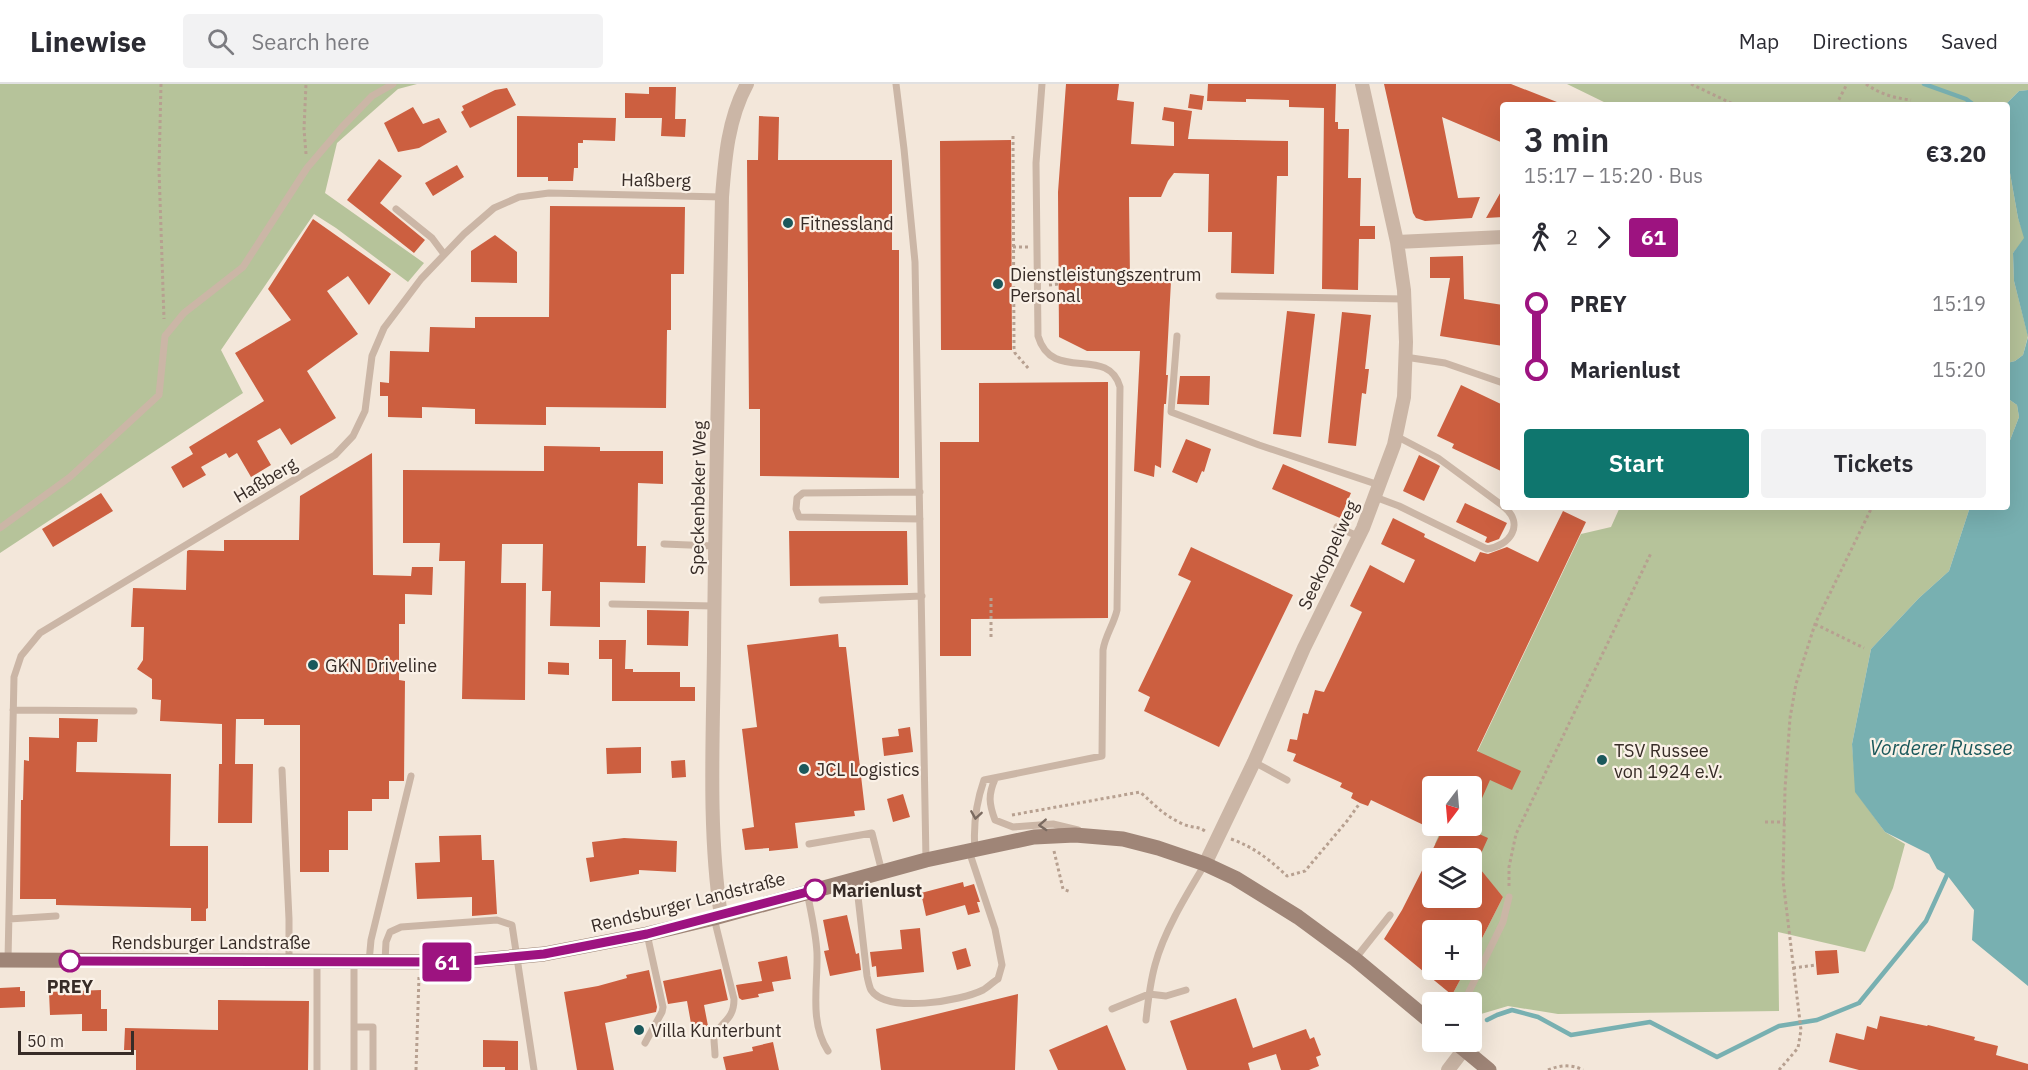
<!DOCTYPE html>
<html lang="en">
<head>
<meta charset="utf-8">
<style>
	body { margin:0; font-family:"IBM Plex Sans",sans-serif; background:#f2f2f3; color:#2b2b33; height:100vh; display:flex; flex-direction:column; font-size:22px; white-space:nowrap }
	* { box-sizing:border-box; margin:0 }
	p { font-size:20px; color:#7c7c81 }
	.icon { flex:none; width:33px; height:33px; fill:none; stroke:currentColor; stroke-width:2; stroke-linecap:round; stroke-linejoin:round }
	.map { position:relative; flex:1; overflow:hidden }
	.side { position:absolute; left:1500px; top:18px; width:510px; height:408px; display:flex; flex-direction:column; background:#fff; border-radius:6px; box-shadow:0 6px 24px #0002 }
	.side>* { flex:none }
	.badge { padding:0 12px; border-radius:4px; font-size:21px; line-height:39px }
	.needle { width:39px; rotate:196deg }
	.controls { position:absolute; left:1422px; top:692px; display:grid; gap:12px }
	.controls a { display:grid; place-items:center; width:60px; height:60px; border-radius:6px; background:#fff; box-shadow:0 6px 24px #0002; font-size:30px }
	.scale { position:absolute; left:18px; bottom:15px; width:116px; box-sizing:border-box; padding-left:6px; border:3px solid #372c27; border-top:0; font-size:16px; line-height:21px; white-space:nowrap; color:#372c27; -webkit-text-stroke:4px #faf1e7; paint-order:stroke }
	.map>.badge { position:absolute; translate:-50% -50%; box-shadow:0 0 0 3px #fff }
	.legs { display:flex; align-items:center; gap:9px; height:66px; padding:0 24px; font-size:20px }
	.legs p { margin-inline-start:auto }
	.overview { display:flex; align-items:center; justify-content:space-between; height:102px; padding:0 24px }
	h1 { font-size:33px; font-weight:600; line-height:45px }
	.cta { display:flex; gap:12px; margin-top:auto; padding:12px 24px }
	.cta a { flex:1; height:69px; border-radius:6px; background:#0f766e; color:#fff; font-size:24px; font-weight:600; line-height:69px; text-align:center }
	.cta a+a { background:#f2f2f3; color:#2b2b33 }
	ul { padding:0 24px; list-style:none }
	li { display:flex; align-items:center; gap:21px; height:66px; font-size:22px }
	li i { display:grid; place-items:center; width:9px; height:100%; margin:0 8px; background:currentColor }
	li i::after { content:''; width:15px; height:15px; margin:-8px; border:4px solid; border-radius:50%; background:#fff }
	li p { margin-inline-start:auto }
	li:first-child i { background:linear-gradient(#0000 50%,currentColor 0) }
	li:last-child i { background:linear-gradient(currentColor 50%,#0000 0) }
	header { display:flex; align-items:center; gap:36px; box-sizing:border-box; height:84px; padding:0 30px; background:#fff; border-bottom:2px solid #e1e1e2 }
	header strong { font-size:28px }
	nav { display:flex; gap:33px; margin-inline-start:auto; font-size:21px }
	.search { width:420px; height:54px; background:#f2f2f3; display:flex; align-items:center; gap:15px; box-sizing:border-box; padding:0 21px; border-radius:6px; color:#7c7c81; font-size:22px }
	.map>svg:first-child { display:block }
	.green { fill:#b6c39a }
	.water { fill:#78b0b1 }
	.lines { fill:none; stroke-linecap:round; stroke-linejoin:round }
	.stream { stroke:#78b0b1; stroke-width:4.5 }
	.building { fill:#cc5f40 }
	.path { stroke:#b7a090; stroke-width:3; stroke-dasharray:3 3; stroke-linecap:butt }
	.lane { stroke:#cbb6a6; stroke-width:7 }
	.street { stroke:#cbb6a6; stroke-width:14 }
	.secondary { stroke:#9f8577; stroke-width:15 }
	.oneway { stroke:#7a6a60 }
	.line-1-casing { stroke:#fff; stroke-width:14 }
	.line-1 { stroke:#9d1380; stroke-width:9 }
	.poi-dot { fill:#1b585b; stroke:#faf1e7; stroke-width:2 }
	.stop-1-dot { fill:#fff; stroke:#9d1380; stroke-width:3 }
	.labels { text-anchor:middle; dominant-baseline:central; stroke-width:4.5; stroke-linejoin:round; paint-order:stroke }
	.street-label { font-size:18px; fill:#372c27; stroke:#faf1e7 }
	.poi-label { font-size:18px; fill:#372c27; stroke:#faf1e7; text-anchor:start }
	.stop-label { font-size:18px; font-weight:bold; fill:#372c27; stroke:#faf1e7; text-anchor:start }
	.water-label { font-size:20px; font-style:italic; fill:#1b585b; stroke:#faf1e7 }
</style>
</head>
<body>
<header>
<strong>Linewise</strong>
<div class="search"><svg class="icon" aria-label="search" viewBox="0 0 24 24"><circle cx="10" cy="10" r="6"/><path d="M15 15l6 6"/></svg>Search here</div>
<nav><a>Map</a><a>Directions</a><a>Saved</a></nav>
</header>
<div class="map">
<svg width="2028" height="986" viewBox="0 0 2028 986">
	<rect width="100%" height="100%" fill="#f3e7da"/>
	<path class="green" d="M0,0H417L398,5L337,59L325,109L424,179L408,198L336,144L314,130L221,266L243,309L0,469Z
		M1567,0H2028V6L2019,7L2005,21H1610Z
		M2007,72L2018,134L2025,154L2013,169L2014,197L2028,252L2023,271L2015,277L2007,279Z
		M2007,314L2017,321L2019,333L2007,364Z
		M1620,423H1970L1949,487L1919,514L1871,565L1852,660L1856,708L1885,748L1905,760L1893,804L1865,868L1778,848L1779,927L1558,930L1508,922L1481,930L1472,924V918H1463L1452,911L1466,885H1472V874L1503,813L1472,777V774H1465L1435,760L1443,741H1472V702H1461L1581,450L1611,443Z"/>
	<path class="water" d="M2028,6V902L1972,856L1974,826L1947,791L1937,785L1929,770L1885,748L1855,708L1852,660L1871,565L1919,514L1949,487L1970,423H2007V364L2019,333L2017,321L2007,314V279L2015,277L2023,271L2028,253L2014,197L2013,169L2024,154L2018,134L2007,72V21H2005L2019,7Z"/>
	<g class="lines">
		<path class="stream" d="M1924,0L1966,15L1974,21
			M1487,936L1497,931L1512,926L1538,933L1571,951L1650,938L1717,973L1779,942L1817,936L1859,919L1926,837L1947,791"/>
	</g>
	<path class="building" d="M1066,0H1119L1117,16L1134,18L1131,60L1174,62V38L1162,36L1164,23L1192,27L1188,55L1288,57V92H1277L1274,190L1231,189L1232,148H1208L1209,90L1174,89L1168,97L1161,113H1129L1130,195L1171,197L1166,291H1168L1166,320H1164L1161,384L1155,381L1154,393L1134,387L1140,267H1087L1059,253L1058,108Z
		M1208,0H1336L1335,38H1338V45H1349L1348,94H1361L1360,142H1375V155H1359L1358,206L1322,205L1324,24L1289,23V16L1246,15V18L1207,17Z
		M1384,0H1511L1562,20L1503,21V59L1442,33L1458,114L1480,113L1472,134L1425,137L1416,134L1413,129Z
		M649,3H676L675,35H686L685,53L661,52L662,34H625V9L649,10Z
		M507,4L516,21L470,44L461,28L464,26L462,22L495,6Z
		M1190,10L1204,12L1202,26L1188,24Z
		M413,23L423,40L439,34L447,48L419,64L398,68L384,39Z
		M517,32L616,34L615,57L583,56V59H578V84H574L573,97H548V93H517Z
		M759,32L779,33L778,76H892V166H899V394L760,392V325H749L747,76H758Z
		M1011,56L1012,266H941L940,57Z
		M379,75L402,92L380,119L425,156L414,169L347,116Z
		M457,81L464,93L433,112L425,99Z
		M1503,104V133L1486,134Z
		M550,122L685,123L684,190H671V246H667L666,324L546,323V341L475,340V325L422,323V334L388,333V312H380V298L389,299L390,267L429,268L430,243L475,244V233H549Z
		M313,135L391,190L369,221L348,192L327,207L358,250L307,287L336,334L291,361L280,344L257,357L271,381L251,393L237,369L229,374L226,369L201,383L206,391L183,404L171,383L193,370L189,363L264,317L235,269L291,236L268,205Z
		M495,151L517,168V199L471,198V167Z
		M1463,172L1464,215L1503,221V262L1440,252L1450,194H1430V173Z
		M1287,227L1315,230L1301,353L1273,350Z
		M1342,228L1371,231L1365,285H1369L1366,310L1362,309L1356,362L1328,359Z
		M1180,292H1210L1209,321L1177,320Z
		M1108,298V534L971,535V572H940V358H979V299Z
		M1461,301L1503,321V388L1452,364L1454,360L1437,352Z
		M1186,355L1211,365L1204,388L1202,387L1197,399L1172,388Z
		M544,362L600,363V367H663V400L638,399L637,462H646L645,499L600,498V543L550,542L551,507H542L543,460H502L501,499H526L525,616L462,615L465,477H439L440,459H403V386L544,387Z
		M372,369L373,491L411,492L412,483H433L432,511L405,510V540H399V596L405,597L404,697H389V715H372V727H348V766H329V788H300V641H264V635H236L235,680H253L252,739H218L219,680H222V640L160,637L161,616L152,615V595L137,585L143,576L144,543H131L133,504L186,506L187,467L189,466L224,467V456H299L300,412Z
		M1419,371L1440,382L1424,417L1403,407Z
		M1283,380L1351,409L1340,434L1272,405Z
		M101,409L113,427L53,463L42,445Z
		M1465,419L1507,439L1499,455L1488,459L1485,458L1487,453L1456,438Z
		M1563,427L1586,438L1477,667L1521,687L1512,706L1490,696L1472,737V702H1432V745L1371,716L1368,722L1360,719L1351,714L1353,709L1340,703L1342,699L1293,677L1296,670L1287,667L1290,655L1297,656L1303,629L1308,630L1315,606L1324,608L1362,528L1350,522L1370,481L1404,499L1415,476L1381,460L1393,434L1425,450L1424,453L1475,478L1480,468L1488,470L1507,463L1538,478Z
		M789,447H907L908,501L790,502Z
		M1191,463L1293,511L1219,663L1144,627L1150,613L1138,607L1191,497L1178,491Z
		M647,526L689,527L688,562L647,561Z
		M838,550L839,563H846L865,726L854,727L855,732L795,739L798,764L769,767V764L745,766L742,745L754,743L742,645L757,643L747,561Z
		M599,556H626L625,585H633V588H680V603H695V617H612V575H599Z
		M548,578L569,579V591L548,590Z
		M59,634L98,635L97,658H77L76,688L171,690L170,762H208V824L206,825V837H191V824L56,821V815H20L21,716H23L24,676L29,677V653L59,654Z
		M910,643L913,668L884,672L882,654L899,652L898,645Z
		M641,663V689L607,690L606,664Z
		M685,676L686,693L672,694L671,677Z
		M903,710L910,733L893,738L887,715Z
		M1445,741H1470L1468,745L1488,754L1479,774H1432V813H1472V775L1503,813L1472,874V846H1432V885H1466L1452,911L1384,855L1402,826Z
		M481,751L482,776H494L497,830L472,832V813L417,815L415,779L440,778L439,752Z
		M624,754L677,757L676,788L639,786V790L590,798L586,774L594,773L592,758Z
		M963,798L964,803L974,800L980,818H977L980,828L968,831L965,821L926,832L921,809Z
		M847,831L856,870L859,869L861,886L830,892L824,867L829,866L823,836Z
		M920,844L924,888L877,893L876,882L872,883L870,868L902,865L900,846Z
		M966,864L971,882L957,886L952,868Z
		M1837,866L1839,889L1817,891L1815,867Z
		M787,872L791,895L772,898L774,907L758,910L759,913L742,916L739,914L736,901L762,897L758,878Z
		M721,885L728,916L704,921L708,942L692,945L687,917L668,920L663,897Z
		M649,886L657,923L656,928L605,939L614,986H577L564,908L598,902L627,894L626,891Z
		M20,903V907H25V923L0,924V904Z
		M101,906V925H107V947H82V930L50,931L49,908Z
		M1018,910L1015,986H881L876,945Z
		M1236,914L1253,964L1306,945L1310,955L1314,953L1321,971L1316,973L1319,982L1309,986H1281L1276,970L1248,979L1250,986H1187L1170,937Z
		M218,916L309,917L308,986H136V966H124L125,944L218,946Z
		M1880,932L1927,942L1928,941L1975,953L1974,956L1998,962L1996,971L2028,980V986H1859L1829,978L1836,949L1864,956L1867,942L1877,945Z
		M1107,941L1126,986H1058L1049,966Z
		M483,956L518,957V986H505V983H483Z
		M773,958L779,986H726L723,973L753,967L752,963Z"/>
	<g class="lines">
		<path class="path" d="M161,0L159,85L164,235
			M1691,0L1735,21
			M1866,0C1880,10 1894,14 1911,16
			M1836,21L1847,0
			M1013,52L1014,264L1015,269L1029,285
			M306,70L304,45L306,0
			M1013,163H1028
			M1049,201L1059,200
			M1815,540L1864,564
			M991,553V512
			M1012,731L1140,708C1155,721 1163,731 1183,740C1191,744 1198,742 1205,747
			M1765,738H1785
			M1231,755C1254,763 1270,776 1287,792L1305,787L1347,737L1360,719
			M1054,767L1063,805L1071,808
			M1509,802V783L1516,750L1651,469
			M1793,884L1816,881
			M416,986L419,892
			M1548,986C1560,981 1572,980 1583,986
			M1779,986L1798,964L1801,946L1783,796L1785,705L1790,634L1796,600L1815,540L1872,423"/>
		<path class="lane" d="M896,0L904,65L915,178L926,776
			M396,125L432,154L444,170
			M1219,212L1405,215
			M1177,252L1171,328L1259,361L1379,401
			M1405,273L1445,279L1503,299
			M1396,352L1438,374L1503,422
			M920,408L803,409L797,414L796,425L799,433L920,435
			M1375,413L1399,422L1487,465C1510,462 1525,440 1504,423
			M1337,443L1360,453
			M0,444L70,393L159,311L165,252L184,229L243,183L307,84L342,43L372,12L393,0
			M664,460L714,462
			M822,516L922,512
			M612,520L714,522
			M13,626L134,627
			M1254,678L1287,696
			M282,686L289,835V877
			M995,695C988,711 989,720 995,736L1013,743L1053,740L1078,746
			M809,760L872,749L882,788
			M975,766C973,742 976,719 984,696L1102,672L1103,566C1105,552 1114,540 1117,526L1120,303C1108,260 1052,300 1038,252L1036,79L1042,0
			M856,795L867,892C868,896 869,902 871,906C887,930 961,917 983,906C988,903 993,898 998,895L1002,881L995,845L969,767
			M807,808C811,828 816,849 817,869C818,901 809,938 828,967
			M714,834L734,915C734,939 718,937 714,955C714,960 715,966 715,971
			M9,835L56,832
			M1355,875L1390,831
			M8,876L14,593L21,572L40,549L335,371L353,352L365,327L372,272L384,244L421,195L464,150L494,124L519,113L549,109L722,113
			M385,877L386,858L390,848L401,843L497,836L512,841L534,986
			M369,878L371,856L411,692
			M1464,918L1503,838L1509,813
			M1112,925L1149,910L1166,912L1186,906
			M1146,936C1148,917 1150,899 1155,881C1164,847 1187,810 1205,780
			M354,943H373V986
			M645,959L662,928L663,923L647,850
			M317,986V878
			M354,986V878"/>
		<path class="street" d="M1397,158L1503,153
			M1205,780L1254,678L1304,564L1363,444L1394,361L1404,313L1406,258L1404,206L1397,158L1362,0
			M721,832C708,746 713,656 714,568C715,417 719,265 722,113C725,74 728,35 747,0
			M1448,986L1464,965"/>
		<path class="secondary" d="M0,876L458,878L544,870L647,850L714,834L926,776L1034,753L1075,751L1123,755L1158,764L1205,780L1235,794L1298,833L1355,875L1432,939
			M1454,957L1489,986"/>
	</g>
	<defs><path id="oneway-chevron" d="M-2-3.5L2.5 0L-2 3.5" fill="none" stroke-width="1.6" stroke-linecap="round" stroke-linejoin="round" transform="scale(1.5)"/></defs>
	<g class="oneway">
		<use href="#oneway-chevron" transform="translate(976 731) rotate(99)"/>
		<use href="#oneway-chevron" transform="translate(1043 741) rotate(177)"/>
	</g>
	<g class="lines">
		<defs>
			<path id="line-1" d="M70,877L458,878L544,870L647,850L815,806"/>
		</defs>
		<use href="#line-1" class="line-1-casing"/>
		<use href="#line-1" class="line-1"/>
	</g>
	<g class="poi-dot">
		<circle cx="788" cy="139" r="6"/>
		<circle cx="998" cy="200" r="6"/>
		<circle cx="313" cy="581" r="6"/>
		<circle cx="1602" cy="676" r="6"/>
		<circle cx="804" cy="685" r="6"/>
		<circle cx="639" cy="946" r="6"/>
	</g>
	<g class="stop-1-dot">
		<circle cx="815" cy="806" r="10"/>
		<circle cx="70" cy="877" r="10"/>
	</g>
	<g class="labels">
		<g class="street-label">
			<text transform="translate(656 96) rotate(1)">Haßberg</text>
			<text transform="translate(265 396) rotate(-31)">Haßberg</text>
			<text transform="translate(698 414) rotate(-89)">Speckenbeker Weg</text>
			<text transform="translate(1328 471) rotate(-65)">Seekoppelweg</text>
			<text transform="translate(688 818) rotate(-14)">Rendsburger Landstraße</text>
			<text x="211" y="858">Rendsburger Landstraße</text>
		</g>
		<g class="poi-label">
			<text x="800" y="139">Fitnessland</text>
			<text x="1010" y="190">Dienstleistungszentrum<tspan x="1010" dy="21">Personal</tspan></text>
			<text x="325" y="581">GKN Driveline</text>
			<text x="1614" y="666">TSV Russee<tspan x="1614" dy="21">von 1924 e.V.</tspan></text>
			<text x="816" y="685">JCL Logistics</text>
			<text x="651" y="946">Villa Kunterbunt</text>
		</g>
		<g class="stop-label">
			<text x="832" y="806">Marienlust</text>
			<text x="70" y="902" text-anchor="middle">PREY</text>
		</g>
		<g class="water-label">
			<text x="1941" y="663">Vorderer Russee</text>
		</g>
	</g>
</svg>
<div class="controls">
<a><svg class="needle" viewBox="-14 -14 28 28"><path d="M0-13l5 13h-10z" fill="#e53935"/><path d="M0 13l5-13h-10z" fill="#7c7c81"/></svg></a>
<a><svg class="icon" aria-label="layers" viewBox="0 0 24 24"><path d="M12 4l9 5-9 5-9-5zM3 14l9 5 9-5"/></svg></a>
<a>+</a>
<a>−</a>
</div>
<div class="scale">50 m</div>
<b class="badge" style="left:447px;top:878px;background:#9d1380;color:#fff">61</b>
<section class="side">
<div class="overview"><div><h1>3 min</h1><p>15:17 – 15:20 · Bus</p></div><b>€3.20</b></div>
<div class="legs"><svg class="icon" aria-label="walk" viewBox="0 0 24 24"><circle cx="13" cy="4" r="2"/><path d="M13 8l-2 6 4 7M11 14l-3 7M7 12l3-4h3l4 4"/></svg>2<svg class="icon" aria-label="forward" viewBox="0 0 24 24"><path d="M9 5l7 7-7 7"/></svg><b class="badge" style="background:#9d1380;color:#fff">61</b></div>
<ul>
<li><i style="color:#9d1380"></i><b>PREY</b><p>15:19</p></li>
<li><i style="color:#9d1380"></i><b>Marienlust</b><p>15:20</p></li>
</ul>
<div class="cta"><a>Start</a><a>Tickets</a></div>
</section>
</div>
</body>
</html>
